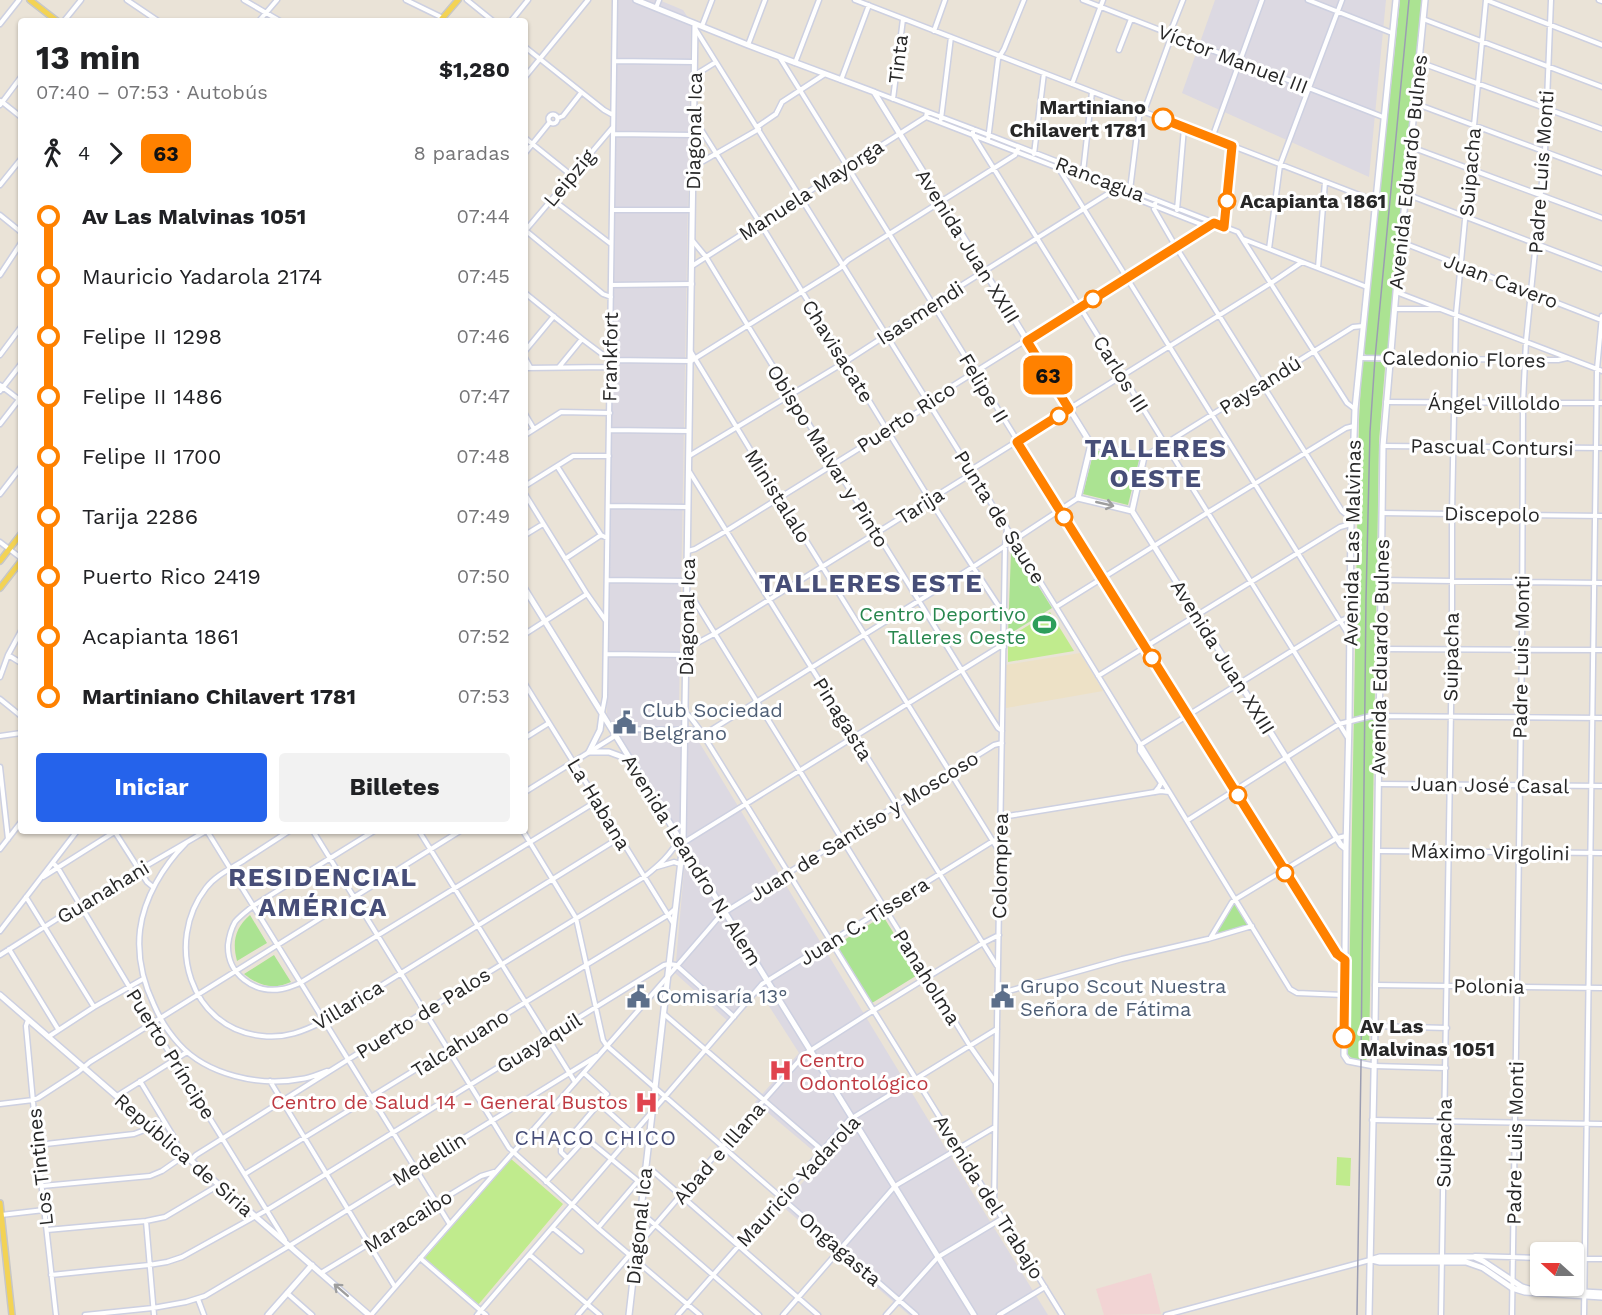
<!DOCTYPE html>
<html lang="es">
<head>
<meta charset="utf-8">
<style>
	body { margin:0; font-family:"Work Sans",sans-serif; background:#f2f2f2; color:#202124; height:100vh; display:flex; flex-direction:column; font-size:22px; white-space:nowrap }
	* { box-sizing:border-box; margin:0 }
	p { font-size:20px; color:#757577 }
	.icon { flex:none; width:33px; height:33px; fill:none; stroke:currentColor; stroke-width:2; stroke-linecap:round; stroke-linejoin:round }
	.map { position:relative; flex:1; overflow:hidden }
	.drawer { position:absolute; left:18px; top:18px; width:510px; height:816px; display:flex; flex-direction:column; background:#fff; border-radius:6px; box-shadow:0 2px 4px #0004 }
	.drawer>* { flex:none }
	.badge { padding:0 12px; border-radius:9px; font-size:21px; line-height:39px }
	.needle { width:39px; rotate:291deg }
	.fabs { position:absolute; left:1530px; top:1242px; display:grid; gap:12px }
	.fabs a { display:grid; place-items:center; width:54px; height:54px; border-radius:6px; background:#fff; box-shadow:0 2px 4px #0004; font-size:30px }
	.map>.badge { position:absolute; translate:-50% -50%; box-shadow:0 0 0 3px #fff }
	.legs { display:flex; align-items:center; gap:9px; height:66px; padding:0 18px; font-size:20px }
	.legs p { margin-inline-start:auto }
	.overview { display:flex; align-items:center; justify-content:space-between; height:102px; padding:0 18px }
	h1 { font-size:33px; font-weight:700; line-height:45px }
	.action { display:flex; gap:12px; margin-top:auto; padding:12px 18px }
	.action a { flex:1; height:69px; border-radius:6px; background:#2563eb; color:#fff; font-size:24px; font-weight:700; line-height:69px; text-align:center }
	.action a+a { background:#f2f2f2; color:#202124 }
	ul { padding:0 18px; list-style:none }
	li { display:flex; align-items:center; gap:21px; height:60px; font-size:22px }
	li i { display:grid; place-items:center; width:9px; height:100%; margin:0 8px; background:currentColor }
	li i::after { content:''; width:15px; height:15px; margin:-8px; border:4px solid; border-radius:50%; background:#fff }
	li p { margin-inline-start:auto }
	li:first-child i { background:linear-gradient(#0000 50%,currentColor 0) }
	li:last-child i { background:linear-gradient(currentColor 50%,#0000 0) }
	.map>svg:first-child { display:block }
	.industrial { fill:#dcd9e2 }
	.education { fill:#ede1c6 }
	.medical { fill:#f2d4d4 }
	.green { fill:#abe392 }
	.pitch { fill:#c0eb8d }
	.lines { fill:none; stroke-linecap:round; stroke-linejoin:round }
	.minor-casing { stroke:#cdd0e1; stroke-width:7 }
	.secondary-casing { stroke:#cdd0e1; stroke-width:8 }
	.primary-casing { stroke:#c7c7c7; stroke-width:8 }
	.minor { stroke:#fff; stroke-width:4 }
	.secondary { stroke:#fff; stroke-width:5 }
	.primary { stroke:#f3d354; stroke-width:5 }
	.rail { stroke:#9b9db2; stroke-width:1.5 }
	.oneway { stroke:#9e9e9e }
	.line-1-casing { stroke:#fff; stroke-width:14 }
	.line-1 { stroke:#ff8100; stroke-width:9 }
	.stop-1-dot { fill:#fff; stroke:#ff8100; stroke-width:3 }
	.labels { text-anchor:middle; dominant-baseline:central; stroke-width:6; stroke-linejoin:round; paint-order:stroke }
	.street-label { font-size:20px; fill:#272727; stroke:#fff }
	.stop-label { font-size:20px; font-weight:bold; fill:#272727; stroke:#fff; text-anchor:start }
	.leisure-label { font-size:20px; fill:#27864d; stroke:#fff; text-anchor:end }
	.service-label { font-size:20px; fill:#4e5e75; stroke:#fff; text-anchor:start }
	.health-label { font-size:20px; fill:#be3a42; stroke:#fff; text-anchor:start }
	.neighbourhood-label { font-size:21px; letter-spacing:1.5px; fill:#474e78; stroke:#fff }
	.district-label { font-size:26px; font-weight:bold; letter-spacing:1.5px; fill:#474e78; stroke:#fff }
</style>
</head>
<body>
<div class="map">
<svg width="1602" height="1315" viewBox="0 0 1602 1315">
	<rect width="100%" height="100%" fill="#eae3d7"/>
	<path class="industrial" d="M617,0H659L683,10L691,22L679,709L983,1210L1048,1315H909L782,1206L823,1159L755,1102L799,1053L760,992L731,1024L675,973L686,848L607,714Z
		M1215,0H1386L1369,177L1182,93Z"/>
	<path class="education" d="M1080,653L1103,691L1006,708L1005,665Z"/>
	<path class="medical" d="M1151,1273L1161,1314L1104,1315L1096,1289Z"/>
	<path class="green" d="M1400,0H1424L1388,351L1386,355H1366L1363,352Z
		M1364,361L1381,362L1385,368L1379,441L1369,1056L1366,1060L1353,1059L1348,1055L1359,420L1362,364Z
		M1094,450L1139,460L1128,505L1083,494Z
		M1015,549L1052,608L1008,635L1011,552Z
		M1236,899L1252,926L1210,938Z
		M250,915L267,943L237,961C232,942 235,928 250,915Z
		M883,916L919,974L872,1003L836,945Z
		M274,955L291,982C273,990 259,986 244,974Z"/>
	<path class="pitch" d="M1050,612L1074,651L1008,662V638Z
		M1337,1157L1351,1158L1350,1186L1336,1185Z
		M510,1158L563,1204L478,1305L424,1259Z"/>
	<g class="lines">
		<defs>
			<path id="minor" d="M127,0L158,21
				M244,0L280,21
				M406,0L443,18
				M467,0L493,21
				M855,0L1375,201
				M1083,0L1383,117
				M1308,0L1392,33
				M1599,0L1602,1
				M656,8L659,0
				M1423,19L1602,87
				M64,21L81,0
				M259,21L277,0
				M511,21L528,0
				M0,24L19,0
				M702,26L712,0
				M696,30L1056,607L1290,989L1297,993L1344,995
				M934,31L945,0
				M748,45L765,0
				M525,47L604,110L613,115
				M1119,50L1131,19
				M780,58L1284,870L1337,954L1345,960
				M614,61L694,62
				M1419,62L1602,129
				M795,63L819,0
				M695,75L716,62
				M525,77L588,0
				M841,80L869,5
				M1072,84L1103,0
				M875,92L989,135L1238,232L1347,403L1355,409
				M893,99L903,19
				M1,101L21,117
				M1414,103L1602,173
				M0,105L21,77
				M548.5 119a4.5 4.5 0 1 1 9 0a4.5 4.5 0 1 1-9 0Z
				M926,117L1061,169
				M558,118L563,116L581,93
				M941,119L951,37
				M695,120L760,223L930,500L973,567L998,605L1005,612
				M757,127L776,114L782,102L825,74
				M973,129V135L976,140L1348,738
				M613,134L693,135
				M525,138L571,175
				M1212,138L1262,0
				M988,140L998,59L1004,49L1024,0
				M1411,147L1602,218
				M525,153L550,122
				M1034,154L1044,73
				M1063,164L1061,172L1350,637
				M693,167L759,129
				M1083,172L1092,92
				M0,185L21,159
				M1114,190L1208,227
				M1130,190L1139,117L1141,111L1146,106L1170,40L1172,28L1183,0
				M1406,194L1602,269
				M552,199L611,244
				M1156,200L1154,209L1176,247L1342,511L1347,515H1351
				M612,210H692
				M1177,210L1184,128
				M0,215L21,232
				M1224,227L1232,146
				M525,230L603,294L611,297
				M525,231L613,127
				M1243,239L1367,287
				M692,240L706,257C776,373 848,486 919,601C945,643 971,686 998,728L1002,731
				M1401,242L1601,320
				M1269,249L1280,165L1342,0
				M692,266L926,117L927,112
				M1318,268L1325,182
				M0,275L21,243
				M611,285L692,284
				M1396,292L1602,371
				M525,293L582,339L610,360L691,361L840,268L848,260L1015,155L1019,147
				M1395,309H1439
				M525,351L554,316
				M691,352L779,497L999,851
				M0,355L21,327
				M525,358L530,367
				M1360,358L1558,360L1567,358
				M559,367L582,339
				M525,368L610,367
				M0,385L21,401
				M0,391L21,364
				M1386,402L1602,403
				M525,414L534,429
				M0,424L21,397
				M609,430L689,431
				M525,435L561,412L610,413
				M1383,446L1602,448
				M689,456L845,362L882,338L890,330L1114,190L1118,186
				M1144,457L1353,327L1363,326
				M557,466L601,535L607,538
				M689,471L997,966
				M525,486L573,456H609
				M0,494L21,467
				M525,494L587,594L606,621
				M608,506L688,507
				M1382,513L1602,516
				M525,535L543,524
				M0,542L21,558
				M688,551L695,549L726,531L926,407L930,400L1214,223
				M565,559L601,535
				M607,580L687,581
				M1381,580L1602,583
				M687,594L694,600L970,1046L996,1083
				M1056,607L1207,513L1346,428L1354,426
				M525,634L587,594
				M686,649L714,634L968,476L974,468L1271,283L1302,262
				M1380,649L1602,650
				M606,654L686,655
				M8,655L21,663
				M1098,676L1340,527L1351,524
				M0,677L8,655L21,631
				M525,684L673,923
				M0,699L21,716
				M602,713L605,697L615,0
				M686,713L691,718L700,730L1062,1315
				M612,729L700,730
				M703,735L973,567L1078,498
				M0,736L21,733
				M525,738L549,723
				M0,767L8,839
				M1378,784L1602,786
				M525,792L615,736
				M1155,792L1159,787L1161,783L1140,751V745L1340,621L1350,617
				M1188,820L1339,724L1371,716L1602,718
				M1001,824L1002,821L1008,816L1161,791L1169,792
				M207,831L449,1223
				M289,831C274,841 258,851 243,861C230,869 215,876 206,888C164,942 190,1029 262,1036C285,1039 304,1031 324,1021L619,838
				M313,831L509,1148L598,1228L700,1315
				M374,831L253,906C247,911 240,916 235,922C231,929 229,937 228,945C227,974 254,994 282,989C289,988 295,985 300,983L597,801
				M419,831L575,1082
				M523,831L576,918L603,1040L607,1046L916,1315
				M115,832L147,882L153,887
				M186,843C163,866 144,898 140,930C137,956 143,982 154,1005C160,1019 169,1033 179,1044C207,1075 260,1087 301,1079C310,1078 318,1074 327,1071
				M683,843L999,647H1004
				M0,849L21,822
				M1378,851L1602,853
				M53,863L58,868L151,1023L285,1240
				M657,867L674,862L680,864
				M43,877L116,831
				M26,897L94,1007
				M0,931L77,831
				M1211,937L1232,902L1236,899L1337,838L1346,836
				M9,949L58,1029
				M0,955L79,905L206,831
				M1375,985L1602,988
				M998,994L1122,959L1208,939L1252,926
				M664,1014L822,1150
				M28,1020L26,1026L37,1145L56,1315
				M1375,1026L1447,1028
				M48,1037L94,1007L143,979
				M1374,1066L1446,1068
				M140,1081L175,1139L178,1148
				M270,1081L395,1287
				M117,1096L187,1052
				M0,1104L33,1100L38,1098L78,1072L90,1062L460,831
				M600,1104L633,1134
				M1372,1120L1602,1124
				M576,1130L638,1181L644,1184
				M37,1145L134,1134L142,1131L149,1125
				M567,1158L561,1152V1148L607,1094L584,1073
				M191,1160L196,1155L424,1012L644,877C658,866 672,854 679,838
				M645,1168L654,1172L818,1315
				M245,1174L668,915L675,909
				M546,1182L586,1138
				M42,1186L150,1176L162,1171L185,1155
				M994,1204L1005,545L1007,529
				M641,1214L645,1216L759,1315
				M1,1215L44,1210
				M146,1221L154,1315
				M553,1228L581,1251
				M598,1228L638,1181
				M47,1230L146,1221L165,1217L219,1185
				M530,1255L600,1315
				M1475,1256L1540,1258
				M420,1258L486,1315
				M1574,1259H1602
				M321,1273L481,1176L494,1172
				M51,1275L149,1265L167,1262L182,1257L267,1210L326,1174L664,965L669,964L676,965L734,1017
				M287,1293L312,1315
				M198,1299L204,1315
				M85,1315L153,1308L186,1302L205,1296L289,1246L597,1056
				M371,1315C486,1181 605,1051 719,917L725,912L994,745L1002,743
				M477,1315L762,984L993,841L1001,838
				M578,1315L722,1147L805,1054L874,1010L983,943L999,935
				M678,1315L849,1120L997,1029
				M783,1315L895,1186L995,1127
				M886,1315L938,1257L1003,1218
				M999,1315L1045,1287
				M1166,1315L1370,1260
				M1441,1315L1452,649V513L1456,314L1486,0L1602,45
				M1512,1315L1522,649L1523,403L1526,341L1545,152L1551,0
				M1584,1315L1596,448L1597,369L1602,316"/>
			<path id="secondary" d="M636,0L748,45L874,92L1091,444L1078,498L1132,511
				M1091,444L1144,457L1132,511L1341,845L1346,849
				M525,589L974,1315
				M589,752H609L628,759
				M589,752L600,730L602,715
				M0,995L369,1315
				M1374,1066L1348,1061L1344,1055L1346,849L1349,720L1351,520L1355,409L1396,0
				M1370,1260L1380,1257H1474L1483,1261L1522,1287L1529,1289L1602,1293
				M1372,1260L1380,1262H1466L1483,1268L1512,1288L1525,1292L1602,1297
				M268,1315L312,1265
				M629,1315L683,843L695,24
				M1369,1315L1375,1026L1383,446L1396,292L1425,0"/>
			<path id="primary" d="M30,0L57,21
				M440,21L458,0
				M0,561L21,534
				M0,588L21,561
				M0,1203L12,1315"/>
		</defs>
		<use href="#minor" class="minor-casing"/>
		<use href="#secondary" class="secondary-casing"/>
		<use href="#primary" class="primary-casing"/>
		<use href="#minor" class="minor"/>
		<use href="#secondary" class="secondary"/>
		<use href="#primary" class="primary"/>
		<path class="rail" d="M1357,1315L1361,1064L1366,599L1370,432L1375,358L1409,0"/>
	</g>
	<defs><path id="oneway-shaft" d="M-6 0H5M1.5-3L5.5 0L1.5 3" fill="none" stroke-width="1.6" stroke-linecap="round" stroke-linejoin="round" transform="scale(1.5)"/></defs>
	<g class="oneway">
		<use href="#oneway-shaft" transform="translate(1105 504) rotate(13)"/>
		<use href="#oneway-shaft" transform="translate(341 1290) rotate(-139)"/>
	</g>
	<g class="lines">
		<defs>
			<path id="line-1" d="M1163,119L1232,146L1224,227L1214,223L1027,341L1069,409L1017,442L1337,954L1345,960L1344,1037"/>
		</defs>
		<use href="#line-1" class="line-1-casing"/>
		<use href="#line-1" class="line-1"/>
	</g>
	<defs>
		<symbol id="stadium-bare" viewBox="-9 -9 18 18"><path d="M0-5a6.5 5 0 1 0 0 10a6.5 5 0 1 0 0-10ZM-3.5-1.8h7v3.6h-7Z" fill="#2e9e5b" stroke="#fff" stroke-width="2.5" paint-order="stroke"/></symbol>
		<symbol id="civic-bare" viewBox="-9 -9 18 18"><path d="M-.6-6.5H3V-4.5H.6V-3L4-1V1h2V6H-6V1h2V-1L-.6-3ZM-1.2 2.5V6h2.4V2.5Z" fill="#5c6f8a" stroke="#fff" stroke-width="2.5" paint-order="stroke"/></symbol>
		<symbol id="hospital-bare" viewBox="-9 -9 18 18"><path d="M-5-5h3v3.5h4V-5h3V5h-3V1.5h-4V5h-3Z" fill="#e0444e" stroke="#fff" stroke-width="2.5" paint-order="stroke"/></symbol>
	</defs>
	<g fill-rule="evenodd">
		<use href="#stadium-bare" x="1028" y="608" width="33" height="33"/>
		<use href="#civic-bare" x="608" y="706" width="33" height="33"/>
		<use href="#civic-bare" x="622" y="980" width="33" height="33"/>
		<use href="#civic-bare" x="986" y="980" width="33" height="33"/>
		<use href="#hospital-bare" x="764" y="1054" width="33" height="33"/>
		<use href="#hospital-bare" x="630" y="1086" width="33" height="33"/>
	</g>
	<g class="stop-1-dot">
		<circle cx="1163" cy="119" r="10"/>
		<circle cx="1227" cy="201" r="8"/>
		<circle cx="1093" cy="299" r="8"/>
		<circle cx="1059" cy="416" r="8"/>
		<circle cx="1064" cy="517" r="8"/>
		<circle cx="1152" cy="658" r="8"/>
		<circle cx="1238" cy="795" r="8"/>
		<circle cx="1285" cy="873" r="8"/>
		<circle cx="1344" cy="1037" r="10"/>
	</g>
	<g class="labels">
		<g class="street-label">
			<text transform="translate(898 59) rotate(-83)">Tinta</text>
			<text transform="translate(1233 59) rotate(21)">Víctor Manuel III</text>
			<text transform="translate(694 131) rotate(-89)">Diagonal Ica</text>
			<text transform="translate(1408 172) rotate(-84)">Avenida Eduardo Bulnes</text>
			<text transform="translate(1470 172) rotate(-85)">Suipacha</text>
			<text transform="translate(1541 172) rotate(-86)">Padre Luis Monti</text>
			<text transform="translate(569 178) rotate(-50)">Leipzig</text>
			<text transform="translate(1100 179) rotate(21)">Rancagua</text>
			<text transform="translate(811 190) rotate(-33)">Manuela Mayorga</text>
			<text transform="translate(968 246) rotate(58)">Avenida Juan XXIII</text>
			<text transform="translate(1501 281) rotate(21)">Juan Cavero</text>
			<text transform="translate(920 313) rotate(-33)">Isasmendi</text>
			<text transform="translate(838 351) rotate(58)">Chavisacate</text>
			<text transform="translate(610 357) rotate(-89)">Frankfort</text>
			<text transform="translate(1464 359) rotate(1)">Caledonio Flores</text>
			<text transform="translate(1121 374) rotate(58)">Carlos III</text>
			<text transform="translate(1260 385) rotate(-32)">Paysandú</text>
			<text transform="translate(984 388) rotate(59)">Felipe II</text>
			<text x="1494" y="403">Ángel Villoldo</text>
			<text transform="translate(906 417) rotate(-33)">Puerto Rico</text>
			<text transform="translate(1492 447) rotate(1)">Pascual Contursi</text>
			<text transform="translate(828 456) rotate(58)">Obispo Malvar y Pinto</text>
			<text transform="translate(778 496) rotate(58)">Ministalalo</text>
			<text transform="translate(920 506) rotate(-32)">Tarija</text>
			<text transform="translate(1492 514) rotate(1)">Discepolo</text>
			<text transform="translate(1000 517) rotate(58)">Punta de Sauce</text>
			<text transform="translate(1352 543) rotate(-89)">Avenida Las Malvinas</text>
			<text transform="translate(687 617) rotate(-89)">Diagonal Ica</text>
			<text transform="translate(1223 657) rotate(58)">Avenida Juan XXIII</text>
			<text transform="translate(1380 657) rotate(-89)">Avenida Eduardo Bulnes</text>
			<text transform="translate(1451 657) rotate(-89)">Suipacha</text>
			<text transform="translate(1521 657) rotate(-89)">Padre Luis Monti</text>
			<text transform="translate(843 719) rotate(58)">Pinagasta</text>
			<text transform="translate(1490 785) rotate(1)">Juan José Casal</text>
			<text transform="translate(599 804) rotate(59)">La Habana</text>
			<text transform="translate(864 826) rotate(-32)">Juan de Santiso y Moscoso</text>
			<text transform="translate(1490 852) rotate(1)">Máximo Virgolini</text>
			<text transform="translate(692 860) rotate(58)">Avenida Leandro N. Alem</text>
			<text transform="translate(1000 866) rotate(-89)">Colomprea</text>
			<text transform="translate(103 892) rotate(-31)">Guanahani</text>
			<text transform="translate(864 921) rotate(-32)">Juan C. Tissera</text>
			<text transform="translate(927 977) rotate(58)">Panaholma</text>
			<text transform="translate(1489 986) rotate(1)">Polonia</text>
			<text transform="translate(348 1005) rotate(-31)">Villarica</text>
			<text transform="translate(423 1013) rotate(-32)">Puerto de Palos</text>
			<text transform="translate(460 1043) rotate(-32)">Talcahuano</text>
			<text transform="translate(539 1043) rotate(-32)">Guayaquil</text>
			<text transform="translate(171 1054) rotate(58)">Puerto Príncipe</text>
			<text transform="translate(1444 1143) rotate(-89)">Suipacha</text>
			<text transform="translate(1515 1143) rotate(-89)">Padre Luis Monti</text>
			<text transform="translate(719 1153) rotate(-49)">Abad e Illana</text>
			<text transform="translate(184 1155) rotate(41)">República de Siria</text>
			<text transform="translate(429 1159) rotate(-32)">Medellin</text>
			<text transform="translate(40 1167) rotate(-96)">Los Tintines</text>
			<text transform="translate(798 1181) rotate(-47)">Mauricio Yadarola</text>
			<text transform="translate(989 1197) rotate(58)">Avenida del Trabajo</text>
			<text transform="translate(408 1221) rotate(-32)">Maracaibo</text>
			<text transform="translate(639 1226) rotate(-84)">Diagonal Ica</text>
			<text transform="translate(840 1249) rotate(41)">Ongagasta</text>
		</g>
		<g class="stop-label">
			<text x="1146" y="107" text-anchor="end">Martiniano<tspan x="1146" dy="23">Chilavert 1781</tspan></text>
			<text x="1240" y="201">Acapianta 1861</text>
			<text x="1360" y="1026">Av Las<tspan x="1360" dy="23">Malvinas 1051</tspan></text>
		</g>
		<g class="leisure-label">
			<text x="1026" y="614">Centro Deportivo<tspan x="1026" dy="23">Talleres Oeste</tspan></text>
		</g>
		<g class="service-label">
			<text x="642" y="710">Club Sociedad<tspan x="642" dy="23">Belgrano</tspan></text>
			<text x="1020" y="986">Grupo Scout Nuestra<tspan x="1020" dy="23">Señora de Fátima</tspan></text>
			<text x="656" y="996">Comisaría 13°</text>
		</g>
		<g class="health-label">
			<text x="799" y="1060">Centro<tspan x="799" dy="23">Odontológico</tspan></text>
			<text x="628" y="1102" text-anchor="end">Centro de Salud 14 - General Bustos</text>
		</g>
		<g class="neighbourhood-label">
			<text x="596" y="1137">CHACO CHICO</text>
		</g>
		<g class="district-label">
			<text x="1156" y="448">TALLERES<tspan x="1156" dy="30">OESTE</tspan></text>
			<text x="871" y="583">TALLERES ESTE</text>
			<text x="323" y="877">RESIDENCIAL<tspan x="323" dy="30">AMÉRICA</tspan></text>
		</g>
	</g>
</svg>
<div class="fabs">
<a><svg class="needle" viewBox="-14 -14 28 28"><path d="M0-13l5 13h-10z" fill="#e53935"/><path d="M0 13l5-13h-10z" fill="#757577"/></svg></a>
</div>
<b class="badge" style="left:1048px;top:375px;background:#ff8100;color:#111">63</b>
<section class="drawer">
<div class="overview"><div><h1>13 min</h1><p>07:40 – 07:53 · Autobús</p></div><b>$1,280</b></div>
<div class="legs"><svg class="icon" aria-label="walk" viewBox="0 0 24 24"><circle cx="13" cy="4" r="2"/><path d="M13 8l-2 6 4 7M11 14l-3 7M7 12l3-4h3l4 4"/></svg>4<svg class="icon" aria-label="forward" viewBox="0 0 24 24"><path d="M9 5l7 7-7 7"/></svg><b class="badge" style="background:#ff8100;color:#111">63</b><p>8 paradas</p></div>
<ul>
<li><i style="color:#ff8100"></i><b>Av Las Malvinas 1051</b><p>07:44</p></li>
<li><i style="color:#ff8100"></i><span>Mauricio Yadarola 2174</span><p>07:45</p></li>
<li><i style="color:#ff8100"></i><span>Felipe II 1298</span><p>07:46</p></li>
<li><i style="color:#ff8100"></i><span>Felipe II 1486</span><p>07:47</p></li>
<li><i style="color:#ff8100"></i><span>Felipe II 1700</span><p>07:48</p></li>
<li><i style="color:#ff8100"></i><span>Tarija 2286</span><p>07:49</p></li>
<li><i style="color:#ff8100"></i><span>Puerto Rico 2419</span><p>07:50</p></li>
<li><i style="color:#ff8100"></i><span>Acapianta 1861</span><p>07:52</p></li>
<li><i style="color:#ff8100"></i><b>Martiniano Chilavert 1781</b><p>07:53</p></li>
</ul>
<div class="action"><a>Iniciar</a><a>Billetes</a></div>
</section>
</div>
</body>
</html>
